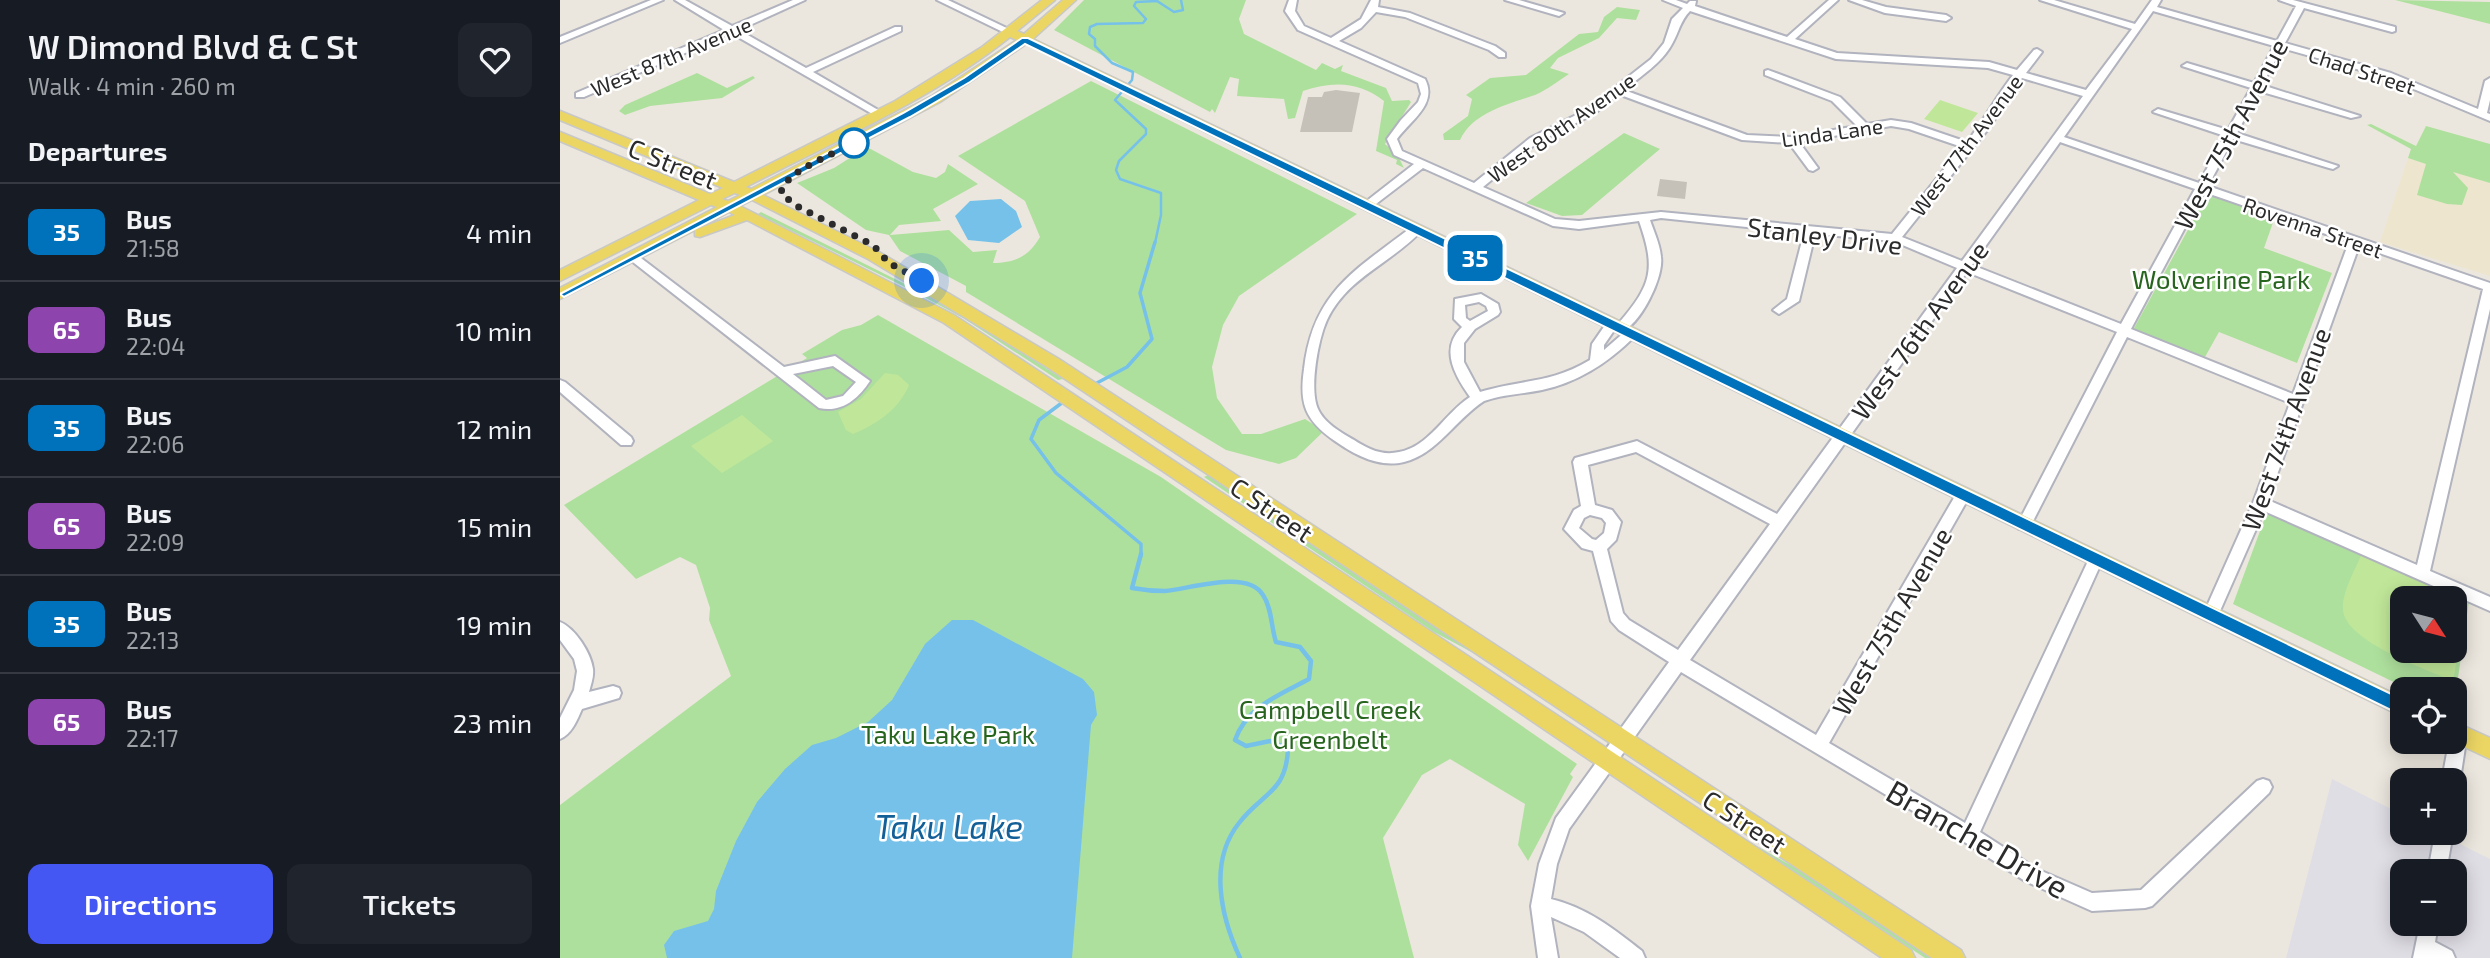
<!DOCTYPE html>
<html lang="en">
<head>
<meta charset="utf-8">
<style>
	body { margin:0; font-family:"Exo 2",sans-serif; background:#20242c; color:#f1f3f6; height:100vh; display:flex; flex-direction:column; font-size:26px; white-space:nowrap }
	* { box-sizing:border-box; margin:0 }
	p { font-size:23px; color:#9ea1a6 }
	.icon { flex:none; width:38px; height:38px; fill:none; stroke:currentColor; stroke-width:2; stroke-linecap:round; stroke-linejoin:round }
	.map { position:relative; flex:1; overflow:hidden }
	.side { display:flex; flex-direction:column; background:#171b24; width:560px }
	.side>* { flex:none }
	.badge { padding:0 14px; border-radius:10px; font-size:24px; line-height:46px }
	.needle { width:46px; rotate:126deg }
	.buttons { position:absolute; left:1830px; top:586px; display:grid; gap:14px }
	.buttons a { display:grid; place-items:center; width:77px; height:77px; border-radius:14px; background:#171b24; box-shadow:0 4px 18px #0003; font-size:35px }
	.you { position:absolute; width:35px; height:35px; margin:-18px; border:5px solid #fff; border-radius:50%; background:#1a73e8; box-shadow:0 0 0 10px #1a73e833 }
	.map>.badge { position:absolute; translate:-50% -50%; box-shadow:0 0 0 4px #fff }
	h2 { padding:0 28px; font-size:26px; line-height:63px }
	.round { display:grid; place-items:center; flex:none; width:74px; height:74px; border-radius:14px; background:#20242c }
	.headline { display:flex; align-items:center; justify-content:space-between; height:119px; padding:0 28px }
	h1 { font-size:33px; font-weight:600; line-height:52px }
	.action { display:flex; gap:14px; margin-top:auto; padding:14px 28px }
	.action a { flex:1; height:80px; border-radius:14px; background:#4557f2; color:#fff; font-size:28px; font-weight:600; line-height:80px; text-align:center }
	.action a+a { background:#20242c; color:#f1f3f6 }
	ul { padding:0; list-style:none }
	li { display:flex; align-items:center; gap:21px; height:98px; padding:0 28px; border-top:2px solid #363941 }
	li div { flex:1 }
	li b { display:block; font-size:26px }
	li em { font-style:normal }
	li .badge { min-width:77px; font-weight:700; text-align:center }
	main { display:flex; flex:1; min-height:0 }
	.map>svg:first-child { display:block }
	.industrial { fill:#e0dee5; fill-rule:evenodd }
	.education { fill:#ede5ce }
	.green { fill:#aee09d; fill-rule:evenodd }
	.pitch { fill:#c0e799 }
	.water { fill:#76c1e9 }
	.lines { fill:none; stroke-linecap:round; stroke-linejoin:round }
	.stream-far2 { stroke:#76c1e9; stroke-width:2.5 }
	.stream-far1 { stroke:#76c1e9; stroke-width:3.5 }
	.stream { stroke:#76c1e9; stroke-width:4.5 }
	.building { fill:#c5c1b9 }
	.minor-casing { stroke:#b1b3be; stroke-width:4 }
	.major-casing { stroke:#c8c8c8; stroke-width:3 }
	.minor { fill:#fff; fill-rule:evenodd }
	.major { fill:#ebd664; fill-rule:evenodd }
	.line { fill:#0072bc; stroke:#fff; stroke-width:2 }
	.walk { stroke:#2b2b2b; stroke-width:7; stroke-dasharray:0 12.6 }
	.stop-dot { fill:#fff; stroke:#0072bc; stroke-width:3.5 }
	.labels { text-anchor:middle; dominant-baseline:central; stroke-width:5; stroke-linejoin:round; paint-order:stroke }
	.far-street-label { font-size:21px; fill:#2b2b2b; stroke:#fff }
	.street-label { font-size:26px; fill:#2b2b2b; stroke:#fff }
	.park-label { font-size:26px; fill:#27651e; stroke:#fff }
	.near-street-label { font-size:32px; fill:#2b2b2b; stroke:#fff }
	.near-water-label { font-size:33px; font-style:italic; fill:#135f97; stroke:#fff }
</style>
</head>
<body>
<main>
<section class="side">
<div class="headline"><div><h1>W Dimond Blvd &amp; C St</h1><p>Walk · 4 min · 260 m</p></div><a class="round"><svg class="icon" aria-label="heart" viewBox="0 0 24 24"><path d="M12 20l-8-8c-3-5 5-10 8-4 3-6 11-1 8 4z"/></svg></a></div>
<h2>Departures</h2>
<ul>
<li><span class="badge" style="background:#0072bc;color:#fff">35</span><div><b>Bus</b><p>21:58</p></div><em>4 min</em></li>
<li><span class="badge" style="background:#8e44ad;color:#fff">65</span><div><b>Bus</b><p>22:04</p></div><em>10 min</em></li>
<li><span class="badge" style="background:#0072bc;color:#fff">35</span><div><b>Bus</b><p>22:06</p></div><em>12 min</em></li>
<li><span class="badge" style="background:#8e44ad;color:#fff">65</span><div><b>Bus</b><p>22:09</p></div><em>15 min</em></li>
<li><span class="badge" style="background:#0072bc;color:#fff">35</span><div><b>Bus</b><p>22:13</p></div><em>19 min</em></li>
<li><span class="badge" style="background:#8e44ad;color:#fff">65</span><div><b>Bus</b><p>22:17</p></div><em>23 min</em></li>
</ul>
<div class="action"><a>Directions</a><a>Tickets</a></div>
</section>
<div class="map">
<svg width="1930" height="958" viewBox="0 0 1930 958">
	<rect width="100%" height="100%" fill="#ece7de"/>
	<path class="industrial" d="M1772,779L1843,815V833H1878L1930,859V958H1726ZM1843,872H1895V924H1843Z"/>
	<path class="education" d="M1848,158L1930,183V276L1820,242Z"/>
	<path class="green" d="M524,0H686L679,19L684,34L756,70L762,63L775,69L783,65L781,71L826,88L832,101L849,100L851,102L825,144L837,154L844,168L836,164L837,160L816,151L824,101C799,81 772,81 743,91L735,118L728,119L724,99L677,96L679,79L670,77L655,113L652,109L650,112L494,30Z
		M1835,0L1930,2V24Z
		M1057,7L1080,10L1076,20L1057,18L1039,38L998,58L990,68L1009,74C998,81 987,90 975,95C949,104 913,112 900,140H884L883,134L908,116L912,99L906,95L930,78L966,75L1019,34L1038,32L1044,17Z
		M137,73L167,88L193,76L195,78L162,98L90,106L65,115L59,111L65,105Z
		M531,81L797,214L679,296L663,325L652,367L657,398L682,434H701L745,419L764,431L736,458L719,464L666,450L406,292V286L340,251L329,235L306,230L237,183L274,168L307,147L353,172L376,178L385,172L388,164L418,184L373,209L381,221L339,225L330,235L389,230L413,252L437,250L433,263C456,262 468,257 480,237L465,201L398,156Z
		M1811,124L1856,146L1866,126L1930,144V183L1893,172L1908,188L1902,205L1887,204L1857,195L1866,164L1848,158L1851,149L1807,125Z
		M1064,133L1100,149L1022,215L1002,216L966,203Z
		M1647,195L1715,217L1704,248L1772,273L1737,363L1659,332L1645,357L1573,330Z
		M201,212L389,306L503,379L498,380L403,318L351,290L198,214Z
		M318,315L601,477L1017,764L1010,774L1013,777L968,861L958,845L965,804L890,759L862,775L823,838L854,958H0V805L171,676L149,620L150,608L136,565L120,557L76,579L4,505L247,358L242,354L282,330L301,325Z
		M648,475L932,663L874,632L644,477Z
		M1707,512L1909,601L1895,699V690L1848,689L1673,604ZM1843,598H1895V651H1843Z
		M1188,841L1248,875L1373,958H1365Z"/>
	<path class="pitch" d="M1380,100L1418,113L1402,132L1364,119Z
		M325,373L338,375L349,385C339,409 317,424 293,434L286,430L278,412L301,399Z
		M182,415L213,441L162,473L131,446Z
		M1802,553L1865,580L1881,598H1843V651H1895V615L1903,625L1893,681C1866,669 1784,641 1783,609C1782,591 1796,569 1802,553Z"/>
	<path class="water" d="M441,199L456,211L462,227L439,243L408,240L395,216L410,201Z
		M392,620H413L523,679L534,692L537,715L531,725L512,958H107L104,945L114,931L148,921L154,909L156,891L176,841L197,802L225,769L252,745L276,738L308,722L332,700L365,644Z"/>
	<g class="lines">
		<path class="stream-far2" d="M595,243L601,215V193L560,179L556,170L559,161L586,134V129L555,100L572,80L573,72L552,63L535,46V39L529,34L530,27L537,24L583,23L586,19L574,6L576,2L597,1L614,12L623,10L621,0"/>
		<path class="stream-far1" d="M535,384L567,367L592,339L580,293L595,242
			M503,402L479,420L471,439L496,473L581,544V556"/>
		<path class="stream" d="M581,554L572,588C583,590 593,591 605,591C630,589 687,569 703,595C712,608 711,627 716,642L740,647L751,661L749,679C720,695 687,706 675,740L686,746L710,741L728,749C726,793 702,793 679,823C648,862 661,917 680,958"/>
	</g>
	<path class="building" d="M776,90L800,93L792,132H740L748,97H762L764,92Z
		M1100,179L1127,182L1125,199L1097,196Z"/>
	<g class="lines">
		<defs>
			<path id="minor" d="M91,0H103L0,43V37Z
				M115,0H125L172,26L233,0H245L179,30L246,68L335,27H341V31L253,72L325,114L316,116L171,33L24,97H16V93L164,30Z
				M377,0H388L455,32L447,34Z
				M729,0H737L735,11L744,26L771,38L801,19L811,0H819L818,7L850,13L935,46L945,53V57H939L929,50L845,17L816,12L801,28L779,41L865,79C878,104 851,120 837,139L842,151L914,183L970,138L1026,110L1091,59L1104,43L1112,19L1123,8L1103,0H1116L1127,4L1130,1H1136L1135,6L1227,37L1269,0H1278L1235,39L1277,53L1429,62L1457,70L1474,50L1477,49L1482,52L1466,73L1526,90L1572,29L1480,0H1494L1575,24L1592,0H1601L1597,7L1717,41L1736,6L1719,0H1733L1835,27V31L1832,32L1744,8L1725,43L1831,73L1918,109L1925,81L1930,78V100L1927,113L1930,114V121L1825,77L1722,48L1702,85L1800,116L1791,118L1699,91L1677,133L1778,166L1773,169L1769,168L1673,139L1648,186L1930,283V309L1870,571L1930,597V611L1704,511L1656,620L1651,622L1646,620L1643,615L1693,503L1730,403L1567,337L1469,529H1459L1457,525L1557,332L1407,272L1130,660L1256,735L1398,491H1408L1410,495L1408,499L1269,743L1405,823L1529,559L1531,555L1536,553L1541,555L1543,559L1420,832L1477,869L1532,893L1581,890L1697,781L1703,779L1709,781L1712,787L1709,793L1592,906L1585,908L1532,911L1465,881L1403,841L1121,672L1009,829L997,864L991,899C1026,907 1054,929 1082,951L1085,958H1060L1024,932L991,917L998,958H978L971,906L979,864L996,818L1109,662L1059,630L1051,621L1033,551L1022,548L1004,529L1014,510L1021,506L1013,462L1015,458L1077,441L1217,514L1397,268L1333,241L1255,234L1239,301L1219,314L1213,310L1227,299L1244,233L1101,218L1090,220C1094,232 1100,244 1101,257C1104,278 1080,325 1061,332L1055,329L1044,345V350L1067,330H1075L1077,333L1075,336C1049,362 1019,382 982,390C963,394 943,394 924,401C896,419 877,454 844,462C819,468 795,455 775,441C745,420 739,404 744,369C753,291 796,270 853,226L857,225L863,229C834,262 787,277 767,320C758,340 749,389 758,409C764,423 782,433 794,440C808,449 822,456 839,452C869,447 885,413 910,397C895,376 879,349 902,327L894,319L895,299L921,294L938,304L940,312L938,315L915,329L904,343V362L920,392C962,379 990,384 1030,360L1032,344L1048,321L1052,320L1058,324C1092,285 1096,269 1079,221L1019,229L993,226L863,168L812,207H804V203L854,164L834,155L827,139L841,120L858,102L861,94L858,83L738,30L725,11ZM1130,11L1276,59L1428,68L1453,75C1436,97 1424,120 1407,142L1351,123L1331,120L1307,124L1280,97L1208,70L1205,71V75L1272,101L1297,126L1232,137L1187,135L1064,90C1081,76 1102,63 1112,44C1119,32 1120,21 1130,11ZM1593,11L1714,46L1694,83L1627,63L1622,66L1691,88L1668,130L1598,109L1593,112L1665,136L1639,183L1504,137ZM1462,78L1523,96L1402,261L1342,237L1433,123L1443,102ZM1058,94L1182,140L1229,143L1249,170L1253,171L1258,168L1239,142L1331,126L1349,129L1402,147L1332,234L1101,212L1019,221L995,219L923,187L978,142L1034,114ZM1500,142L1635,189L1561,324L1412,265ZM1644,192L1789,242L1733,394L1571,329ZM1799,246L1923,289L1857,565L1708,500ZM919,302L926,306L928,311L910,321L906,318L905,305ZM1076,452L1210,524L1118,650L1069,620L1063,613L1047,549L1056,540L1061,522L1052,510L1035,505L1028,465ZM1030,515L1042,518L1046,523L1044,533L1036,540L1032,539L1019,528L1024,518Z
				M945,0H959L1004,13L999,16Z
				M1289,0H1302L1326,7L1386,15L1391,18L1386,21L1325,13Z
				M73,252L224,367L275,356L310,381C298,399 282,413 259,408L69,259L67,256ZM273,366L296,382L283,396L266,400L233,374Z
				M0,380L5,382L71,437L73,441L71,445H61L0,392Z
				M0,622C15,628 31,653 33,669C34,677 31,684 29,692L53,686L59,688L61,693L59,698L22,709C17,720 12,734 0,739V718L14,690L17,671L14,659L0,640Z
				M1899,726L1905,729L1907,734L1900,780L1895,787V780H1882L1889,742H1895V728Z
				M1875,833H1893L1886,872H1868Z
				M1860,924H1878L1875,942L1892,951L1895,958H1853Z"/>
			<path id="major" d="M482,0H495L457,31L464,34L503,0H516L473,39L1843,698V717L466,44L380,102L203,195L319,252L499,359L1401,950L1405,958H1372L487,367L308,259L196,202L192,200L180,206L394,315L1351,950L1355,958H1322L384,323L187,220L140,237L135,236V230L0,299V288L157,207L151,205L0,281V270L139,200L0,141V132L150,194L163,188L0,120V111L174,182L335,101L422,47ZM450,37L457,40L372,96L191,189L186,187C275,141 371,100 450,37ZM175,193L180,195L168,201L162,199ZM169,212L175,215L135,230Z
				M1895,722L1930,738V759L1894,742Z"/>
		</defs>
		<use href="#minor" class="minor-casing"/>
		<use href="#major" class="major-casing"/>
		<use href="#minor" class="minor"/>
		<use href="#major" class="major"/>
	</g>
	<path class="line" d="M462,38H468L1848,702V713H1837L465,44L410,82L350,117L4,297L0,294L343,113L404,78Z"/>
	<g class="lines">
		<path class="walk" d="M294,143C275,154 224,171 221,193L235,205L313,245L329,263L362,281"/>
	</g>
	<circle class="stop-dot" cx="294" cy="143" r="14"/>
	<g class="labels">
		<g class="far-street-label">
			<text transform="translate(111 56) rotate(-23)">West 87th Avenue</text>
			<text transform="translate(1802 70) rotate(18)">Chad Street</text>
			<text transform="translate(1001 127) rotate(-35)">West 80th Avenue</text>
			<text transform="translate(1272 132) rotate(-8)">Linda Lane</text>
			<text transform="translate(1406 145) rotate(-53)">West 77th Avenue</text>
			<text transform="translate(1753 227) rotate(19)">Rovenna Street</text>
		</g>
		<g class="street-label">
			<text transform="translate(1670 134) rotate(-62)">West 75th Avenue</text>
			<text transform="translate(113 163) rotate(22)">C Street</text>
			<text transform="translate(1265 235) rotate(7)">Stanley Drive</text>
			<text transform="translate(1359 330) rotate(-54)">West 76th Avenue</text>
			<text transform="translate(1725 429) rotate(-70)">West 74th Avenue</text>
			<text transform="translate(712 509) rotate(34)">C Street</text>
			<text transform="translate(1331 621) rotate(-60)">West 75th Avenue</text>
			<text transform="translate(1185 821) rotate(33)">C Street</text>
		</g>
		<g class="park-label">
			<text x="1661" y="278">Wolverine Park</text>
			<text x="770" y="708">Campbell Creek<tspan x="770" dy="30">Greenbelt</tspan></text>
			<text x="388" y="733">Taku Lake Park</text>
		</g>
		<g class="near-street-label">
			<text transform="translate(1418 838) rotate(30)">Branche Drive</text>
		</g>
		<g class="near-water-label">
			<text x="389" y="826">Taku Lake</text>
		</g>
	</g>
</svg>
<div class="buttons">
<a><svg class="needle" viewBox="-14 -14 28 28"><path d="M0-13l5 13h-10z" fill="#e53935"/><path d="M0 13l5-13h-10z" fill="#9ea1a6"/></svg></a>
<a><svg class="icon" aria-label="locate" viewBox="0 0 24 24"><circle cx="12" cy="12" r="6"/><path d="M12 2v4M12 18v4M2 12h4M18 12h4"/></svg></a>
<a>+</a>
<a>−</a>
</div>
<div class="you" style="left:362px;top:281px"></div>
<b class="badge" style="left:915px;top:258px;background:#0072bc;color:#fff">35</b>
</div>
</main>
</body>
</html>
